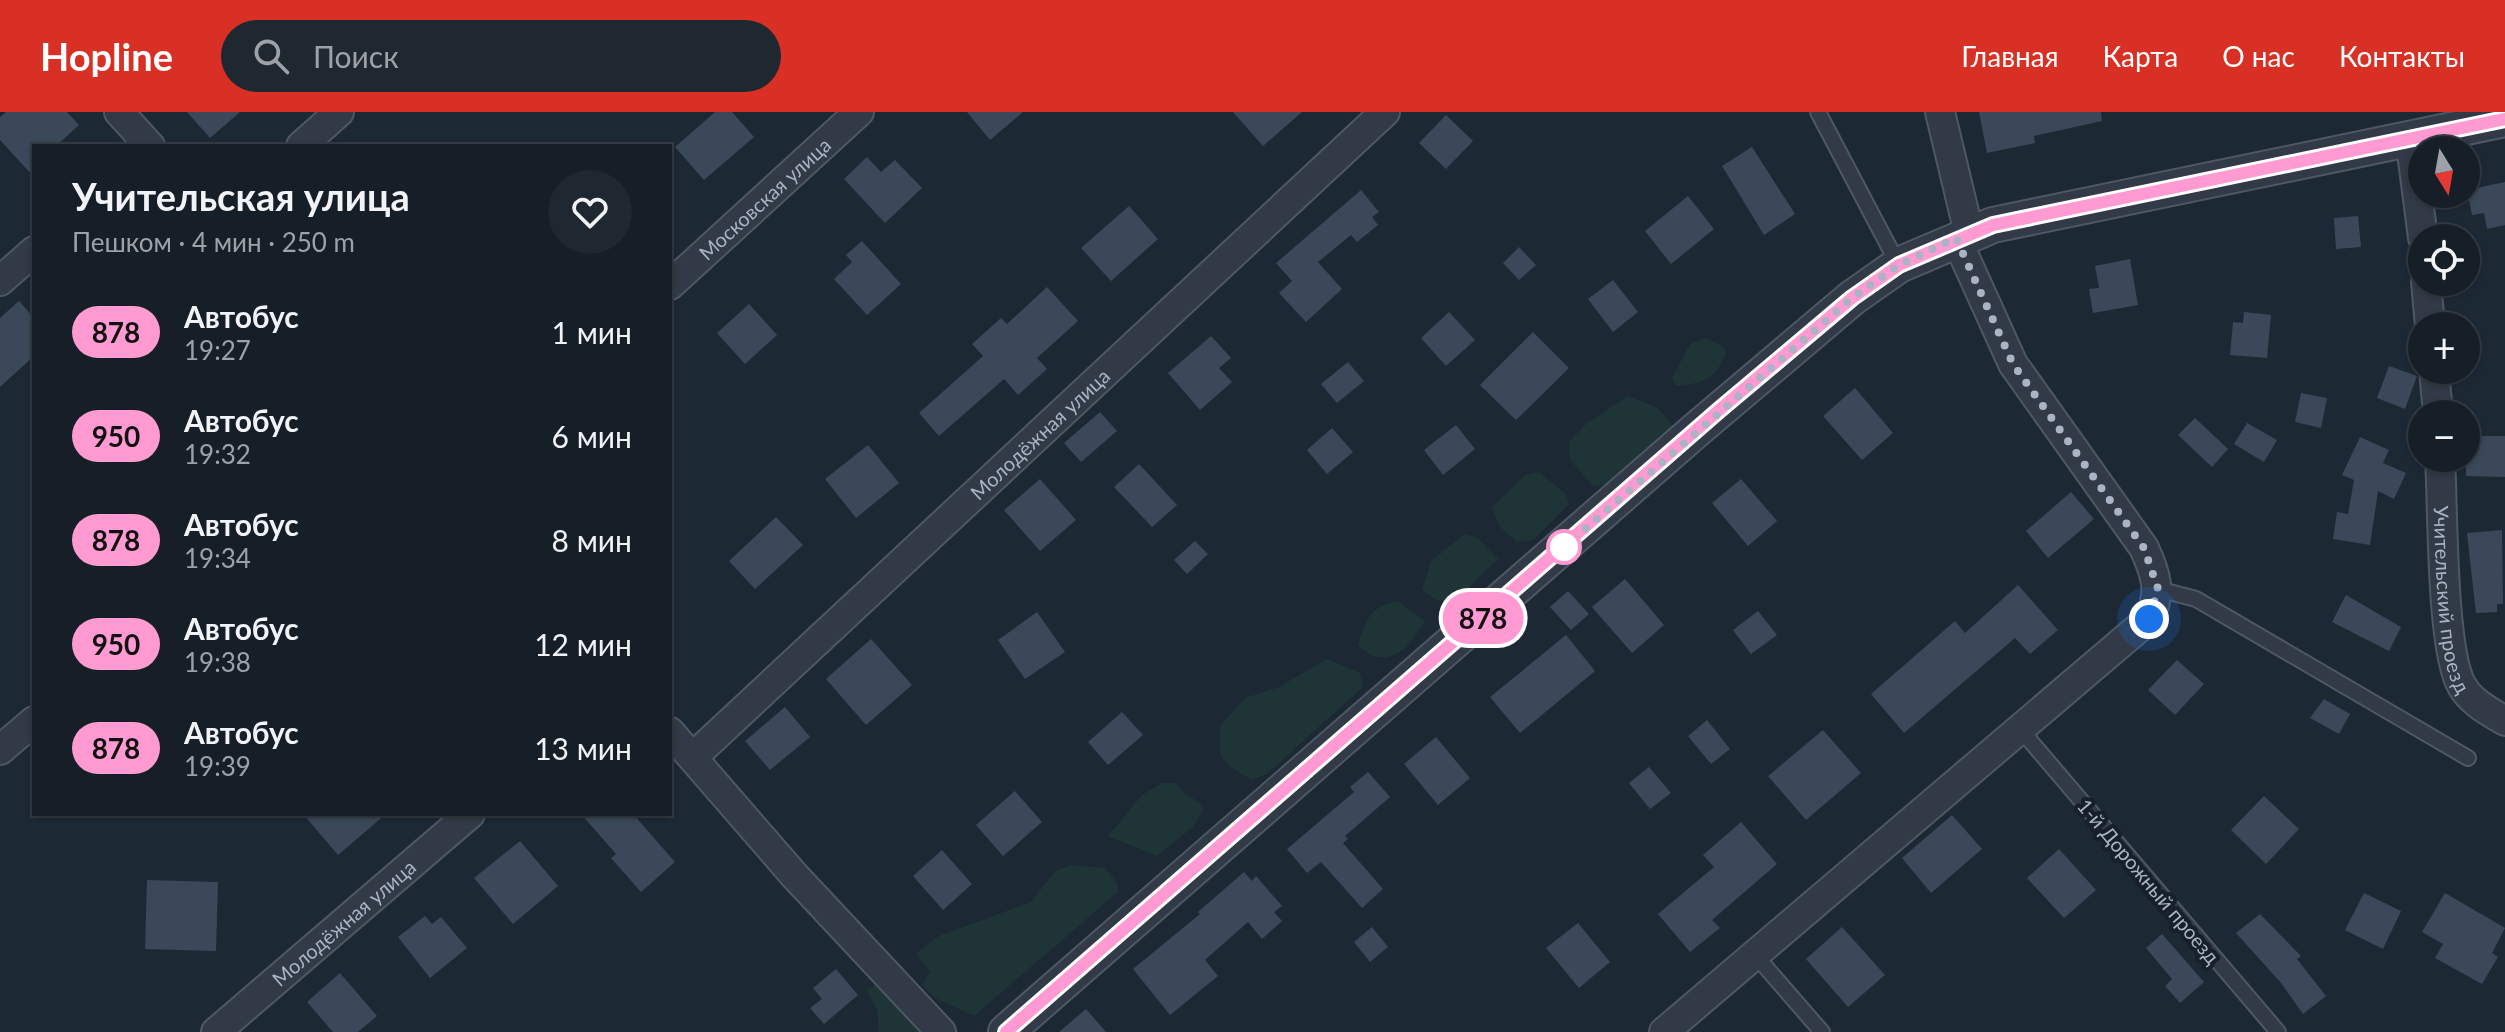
<!DOCTYPE html>
<html lang="ru">
<head>
<meta charset="utf-8">
<style>
	body { margin:0; font-family:Lato,sans-serif; background:#1f2730; color:#f1f3f6; height:100vh; display:flex; flex-direction:column; font-size:30px; white-space:nowrap }
	* { box-sizing:border-box; margin:0 }
	p { font-size:26px; color:#9ea2a8 }
	.icon { flex:none; width:44px; height:44px; fill:none; stroke:currentColor; stroke-width:2; stroke-linecap:round; stroke-linejoin:round }
	.map { position:relative; flex:1; overflow:hidden }
	.side { position:absolute; left:32px; top:32px; width:640px; height:672px; display:flex; flex-direction:column; background:#161e28; border-radius:0px; box-shadow:0 2px 6px #0004,0 0 0 2px #353c45 }
	.side>* { flex:none }
	.badge { padding:0 16px; border-radius:26px; font-size:28px; line-height:52px }
	.needle { width:52px; rotate:169deg }
	.buttons { position:absolute; left:2408px; top:24px; display:grid; gap:16px }
	.buttons a { display:grid; place-items:center; width:72px; height:72px; border-radius:50%; background:#161e28; box-shadow:0 2px 6px #0004,0 0 0 2px #353c45; font-size:40px }
	.you { position:absolute; width:40px; height:40px; margin:-20px; border:6px solid #fff; border-radius:50%; background:#1a73e8; box-shadow:0 0 0 12px #1a73e833 }
	.map>.badge { position:absolute; translate:-50% -50%; box-shadow:0 0 0 4px #fff }
	.round { display:grid; place-items:center; flex:none; width:84px; height:84px; border-radius:42px; background:#1f2730 }
	.headline { display:flex; align-items:center; justify-content:space-between; height:136px; padding:0 40px }
	h1 { font-size:38px; font-weight:700; line-height:60px }
	ul { padding:0; list-style:none }
	li { display:flex; align-items:center; gap:24px; height:104px; padding:0 40px }
	li div { flex:1 }
	li b { display:block; font-size:30px }
	li em { font-style:normal }
	li .badge { min-width:88px; font-weight:700; text-align:center }
	header { display:flex; align-items:center; gap:48px; box-sizing:border-box; height:112px; padding:0 40px; background:#d93025; color:#fff }
	header strong { font-size:38px }
	nav { display:flex; gap:44px; margin-inline-start:auto; font-size:28px }
	.search { width:560px; height:72px; background:#1f2730; display:flex; align-items:center; gap:20px; box-sizing:border-box; padding:0 28px; border-radius:44px; color:#9ea2a8; font-size:30px }
	.map>svg:first-child { display:block }
	.green { fill:#1f3436 }
	.building { fill:#3b4859 }
	.lines { fill:none; stroke-linecap:round; stroke-linejoin:round }
	.service-casing { stroke:#4e5764; stroke-width:18 }
	.minor-casing { stroke:#4e5764; stroke-width:32 }
	.tertiary-casing { stroke:#4e5764; stroke-width:38 }
	.service { stroke:#313a46; stroke-width:14 }
	.minor { stroke:#313a46; stroke-width:28 }
	.tertiary { stroke:#313a46; stroke-width:34 }
	.line-casing { stroke:#fff; stroke-width:18 }
	.line { stroke:#ff9ad2; stroke-width:12 }
	.walk { stroke:#aab4c4; stroke-width:8; stroke-dasharray:0 14.4 }
	.stop-dot { fill:#fff; stroke:#ff9ad2; stroke-width:4 }
	.labels { text-anchor:middle; dominant-baseline:central; stroke-width:8; stroke-linejoin:round; paint-order:stroke }
	.street-label { font-size:20px; fill:#aab4c4; stroke:#171f2a }
</style>
</head>
<body>
<header>
<strong>Hopline</strong>
<div class="search"><svg class="icon" aria-label="search" viewBox="0 0 24 24"><circle cx="10" cy="10" r="6"/><path d="M15 15l6 6"/></svg>Поиск</div>
<nav><a>Главная</a><a>Карта</a><a>О нас</a><a>Контакты</a></nav>
</header>
<div class="map">
<svg width="2505" height="920" viewBox="0 0 2505 920">
	<rect width="100%" height="100%" fill="#1d2835"/>
	<path class="green" d="M1706,226L1723,234L1726,242C1714,269 1703,271 1675,274L1672,266L1690,232Z
		M1628,284L1658,296L1674,315L1673,320L1607,372L1593,374L1570,348L1569,330L1586,312Z
		M1539,360L1566,382L1569,392L1533,428L1517,430L1500,415L1492,395L1525,363Z
		M1465,422L1477,425L1498,447L1455,489L1436,488L1422,478L1431,449Z
		M1398,489L1425,509C1410,535 1386,562 1358,533C1366,507 1369,495 1398,489Z
		M1327,547L1360,561L1363,575L1267,662L1252,668L1230,655L1220,643V614L1245,586L1279,575Z
		M1162,671H1176C1187,687 1194,684 1204,696L1193,715L1157,744L1108,724L1142,683Z
		M1072,753L1105,756L1117,771L1118,780L974,904L935,886L922,873L930,860L916,841L939,824L1031,790L1055,759Z
		M879,871L922,920H879L877,897L866,878Z"/>
	<path class="building" d="M6,0H67L79,13L56,34H34V65L0,28V5Z
		M187,0H240L210,26Z
		M715,0H732L754,25L704,68L675,35Z
		M967,0H1023L990,28Z
		M1233,0H1302L1263,34Z
		M1979,0H2101L2102,9L2034,24L2035,31L1987,41Z
		M1446,3L1473,29L1446,57L1419,31Z
		M1752,35L1795,102L1764,123L1722,54Z
		M867,45L881,60L895,48L922,76L885,111L844,67Z
		M2505,70V113L2487,117L2484,101L2472,103L2467,78Z
		M1361,78L1379,100L1372,105L1378,113L1357,130L1351,123L1318,150L1342,177L1306,210L1279,181L1292,169L1276,151Z
		M1688,84L1714,117L1671,152L1645,119Z
		M1129,94L1158,127L1111,169L1081,136Z
		M2358,104L2361,135L2336,137L2334,106Z
		M862,129L901,172L867,203L834,167L852,150L846,143Z
		M1519,135L1536,153L1519,168L1503,151Z
		M2130,147L2138,193L2093,201L2089,177L2099,176L2095,154Z
		M1613,168L1638,200L1613,220L1588,187Z
		M1047,175L1078,209L1037,246L1047,257L1018,283L1004,267L939,324L919,301L983,244L972,232L1001,206L1007,212Z
		M19,189L34,206V244L0,275V206Z
		M749,192L777,223L745,252L717,221Z
		M1449,200L1475,228L1446,254L1421,226Z
		M2244,200L2271,203L2267,246L2230,243L2233,210L2243,211Z
		M1533,220L1569,256L1516,308L1480,273Z
		M1211,224L1231,246L1219,256L1232,270L1200,298L1168,261Z
		M1348,250L1364,269L1337,291L1321,272Z
		M2389,254L2417,264L2405,297L2377,286Z
		M1855,276L1893,321L1862,348L1823,304Z
		M2301,281L2327,286L2321,316L2295,310Z
		M1100,300L1117,319L1081,350L1064,331Z
		M2195,306L2228,337L2212,355L2178,323Z
		M2247,311L2277,328L2264,350L2234,332Z
		M1456,313L1475,337L1443,363L1424,338Z
		M1332,316L1353,340L1327,362L1307,338Z
		M2466,324H2505V365L2466,364Z
		M2360,325L2389,338L2383,351L2406,361L2394,387L2378,379L2370,433L2333,427L2337,400L2348,402L2354,368L2342,363Z
		M868,333L899,371L856,406L825,367Z
		M1139,352L1177,393L1152,415L1114,375Z
		M1040,367L1076,408L1040,439L1004,398Z
		M1741,367L1777,409L1748,434L1712,391Z
		M2071,380L2094,407L2048,446L2026,419Z
		M776,405L803,433L755,477L729,449Z
		M2502,418L2503,492H2497V500L2476,501L2467,421Z
		M1195,429L1208,442L1187,462L1174,448Z
		M1625,467L1664,513L1632,541L1592,495Z
		M2018,473L2058,518L2030,542L2015,526L1904,621L1871,582L1955,509L1965,521Z
		M1568,479L1589,502L1571,518L1550,495Z
		M2346,483L2401,515L2389,539L2332,510Z
		M1758,499L1777,523L1751,542L1733,518Z
		M1037,500L1065,540L1025,567L998,528Z
		M1566,523L1595,559L1520,621L1490,585Z
		M871,527L912,573L866,613L826,567Z
		M2177,548L2204,572L2175,603L2148,578Z
		M2324,587L2350,602L2339,622L2310,606Z
		M785,595L810,625L770,658L745,629Z
		M1122,600L1143,623L1108,653L1088,630Z
		M1707,608L1730,637L1711,652L1688,624Z
		M1823,618L1861,661L1806,708L1768,664Z
		M1436,625L1470,666L1438,693L1404,652Z
		M1649,655L1671,681L1650,697L1629,671Z
		M1368,660L1390,685L1345,724L1348,727L1343,731L1383,777L1362,796L1321,750L1307,761L1287,737L1354,680L1350,675Z
		M1015,679L1042,710L1003,744L976,713Z
		M2264,684L2299,717L2266,752L2231,718Z
		M303,702H386L338,743Z
		M581,702H633L675,750L641,780L611,746L616,742Z
		M1952,703L1982,737L1931,781L1902,746Z
		M1741,710L1777,752L1712,808L1720,816L1690,840L1658,802L1714,755L1703,743Z
		M520,729L558,774L513,812L474,766Z
		M2059,737L2096,778L2064,806L2027,766Z
		M942,738L972,772L943,798L913,764Z
		M1244,760L1252,769L1256,764L1282,794L1274,800L1282,809L1262,827L1248,810L1205,848L1218,864L1170,903L1133,857L1200,802L1198,800Z
		M147,768L218,770L216,839L145,837Z
		M2364,781L2401,799L2383,837L2345,818Z
		M2445,781L2505,816L2492,841L2498,845L2482,872L2435,846L2443,832L2422,820Z
		M2260,802L2301,844L2297,847L2326,884L2303,902L2281,871L2236,821Z
		M425,804L432,812L441,805L467,836L430,866L398,825Z
		M1578,811L1610,850L1579,876L1546,836Z
		M1372,815L1388,835L1370,850L1354,830Z
		M1842,815L1885,863L1848,895L1806,847Z
		M2162,822L2204,870L2180,891L2165,874L2172,867L2146,836Z
		M836,857L858,883L824,912L810,896L822,887L813,876Z
		M340,861L377,904L358,920H333L307,890Z
		M1086,897L1106,920H1059Z"/>
	<g class="lines">
		<defs>
			<path id="service" d="M1818,0L1898,152
				M2158,477L2196,487L2468,646
				M2021,618L2278,920
				M1756,844L1822,920"/>
			<g id="minor">
				<path d="M119,0L150,34"/>
				<path d="M1940,0L1969,121"/>
				<path d="M2410,25L2423,126"/>
				<path d="M301,34L339,0"/>
				<path d="M0,169L34,139"/>
				<path d="M2426,170L2430,214"/>
				<path id="s1" d="M670,173L859,0"/>
				<path d="M2434,258L2438,302"/>
				<path id="s2" d="M2440,346C2443,394 2441,538 2462,574C2472,591 2489,599 2505,609"/>
				<path d="M670,620L794,763L941,920"/>
				<path d="M0,638L34,609"/>
				<path id="s3" d="M693,645L1385,0"/>
				<path id="s4" d="M216,920L470,702"/>
				<path d="M1664,920L2149,507C2162,480 2156,462 2144,436L2013,252L1956,126"/>
			</g>
			<path id="tertiary" d="M1006,920L1696,318L1852,186L1899,153L1993,113L2505,7"/>
		</defs>
		<use href="#service" class="service-casing"/>
		<use href="#minor" class="minor-casing"/>
		<use href="#tertiary" class="tertiary-casing"/>
		<use href="#service" class="service"/>
		<use href="#minor" class="minor"/>
		<use href="#tertiary" class="tertiary"/>
	</g>
	<g class="lines">
		<defs>
			<path id="line" d="M1006,920L1718,299L1852,186L1899,153L1993,113L2505,7"/>
		</defs>
		<use href="#line" class="line-casing"/>
		<use href="#line" class="line"/>
		<path class="walk" d="M1564,435L1852,186L1899,153L1956,126L2013,252L2144,436L2158,477L2149,507"/>
	</g>
	<circle class="stop-dot" cx="1564" cy="435" r="16"/>
	<g class="labels">
		<g class="street-label">
			<text stroke="none"><textPath href="#s1" startOffset="128">Московская улица</textPath></text>
			<text stroke="none"><textPath href="#s3" startOffset="474">Молодёжная улица</textPath></text>
			<text stroke="none"><textPath href="#s2" startOffset="142">Учительский проезд</textPath></text>
			<text transform="translate(2149 769) rotate(50)">1-й Дорожный проезд</text>
			<text stroke="none"><textPath href="#s4" startOffset="168">Молодёжная улица</textPath></text>
		</g>
	</g>
</svg>
<div class="buttons">
<a><svg class="needle" viewBox="-14 -14 28 28"><path d="M0-13l5 13h-10z" fill="#e53935"/><path d="M0 13l5-13h-10z" fill="#9ea2a8"/></svg></a>
<a><svg class="icon" aria-label="locate" viewBox="0 0 24 24"><circle cx="12" cy="12" r="6"/><path d="M12 2v4M12 18v4M2 12h4M18 12h4"/></svg></a>
<a>+</a>
<a>−</a>
</div>
<div class="you" style="left:2149px;top:507px"></div>
<b class="badge" style="left:1483px;top:506px;background:#ff9ad2;color:#111">878</b>
<section class="side">
<div class="headline"><div><h1>Учительская улица</h1><p>Пешком · 4 мин · 250 m</p></div><a class="round"><svg class="icon" aria-label="heart" viewBox="0 0 24 24"><path d="M12 20l-8-8c-3-5 5-10 8-4 3-6 11-1 8 4z"/></svg></a></div>
<ul>
<li><span class="badge" style="background:#ff9ad2;color:#111">878</span><div><b>Автобус</b><p>19:27</p></div><em>1 мин</em></li>
<li><span class="badge" style="background:#ff9ad2;color:#111">950</span><div><b>Автобус</b><p>19:32</p></div><em>6 мин</em></li>
<li><span class="badge" style="background:#ff9ad2;color:#111">878</span><div><b>Автобус</b><p>19:34</p></div><em>8 мин</em></li>
<li><span class="badge" style="background:#ff9ad2;color:#111">950</span><div><b>Автобус</b><p>19:38</p></div><em>12 мин</em></li>
<li><span class="badge" style="background:#ff9ad2;color:#111">878</span><div><b>Автобус</b><p>19:39</p></div><em>13 мин</em></li>
</ul>
</section>
</div>
</body>
</html>
